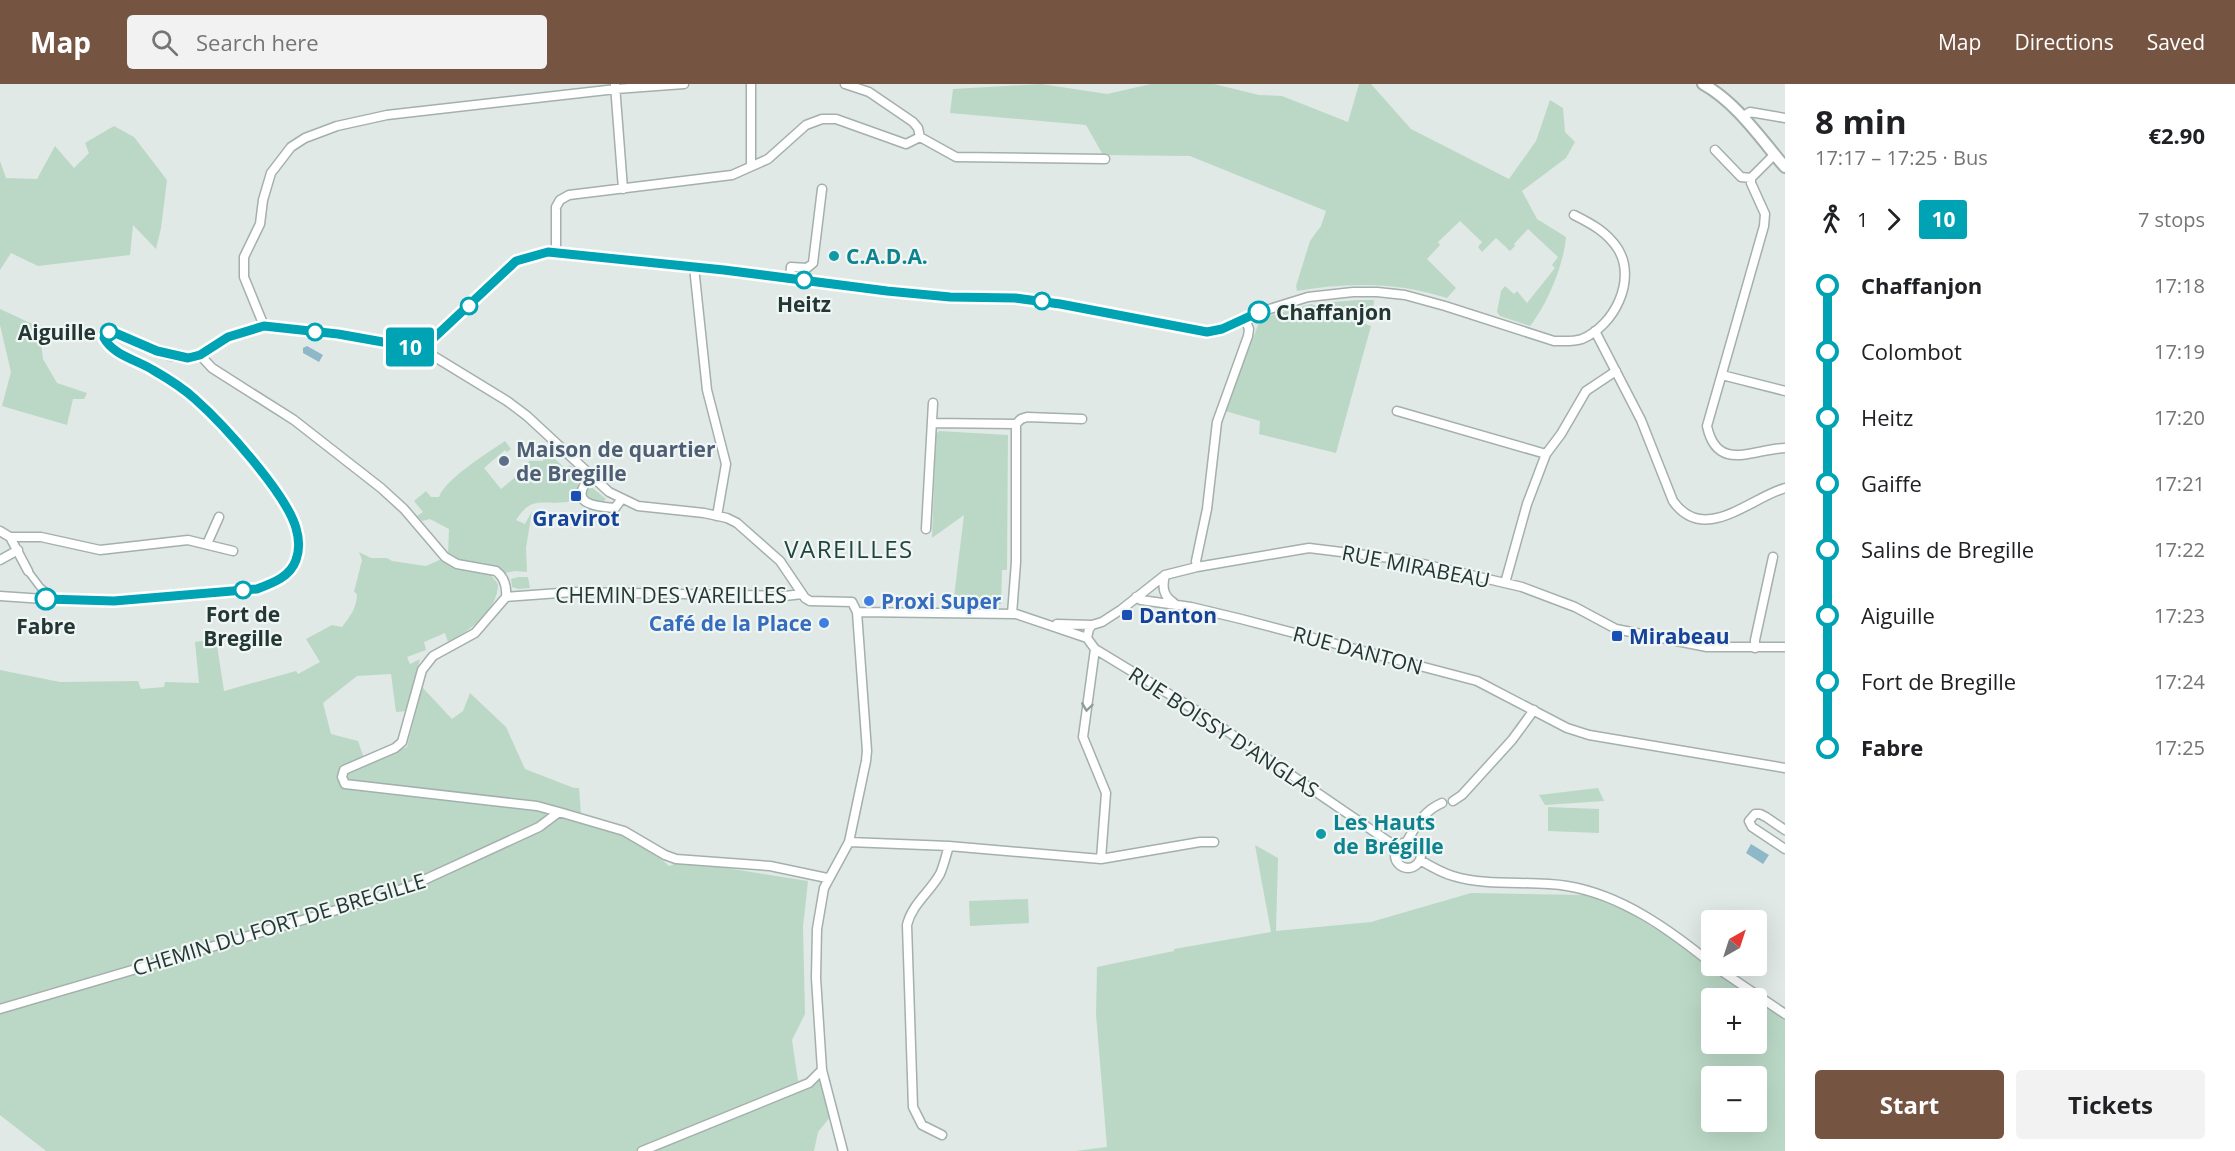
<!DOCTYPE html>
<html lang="en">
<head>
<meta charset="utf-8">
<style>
	body { margin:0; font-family:"Open Sans",sans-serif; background:#f2f2f2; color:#202124; height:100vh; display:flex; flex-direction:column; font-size:22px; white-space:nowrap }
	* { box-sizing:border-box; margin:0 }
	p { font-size:20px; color:#757577 }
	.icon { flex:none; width:33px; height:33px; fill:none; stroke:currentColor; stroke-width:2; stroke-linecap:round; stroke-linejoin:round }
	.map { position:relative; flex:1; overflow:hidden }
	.drawer { display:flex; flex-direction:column; background:#fff; width:450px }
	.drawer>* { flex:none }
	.badge { padding:0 12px; border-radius:4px; font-size:21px; line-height:39px }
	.needle { width:39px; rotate:39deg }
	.fabs { position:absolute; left:1701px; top:826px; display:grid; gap:12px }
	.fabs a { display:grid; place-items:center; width:66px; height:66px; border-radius:6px; background:#fff; box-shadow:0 6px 24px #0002; font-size:30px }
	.map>.badge { position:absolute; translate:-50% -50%; box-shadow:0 0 0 3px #fff }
	.legs { display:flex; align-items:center; gap:9px; height:66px; padding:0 30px; font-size:20px }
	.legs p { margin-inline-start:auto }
	.overview { display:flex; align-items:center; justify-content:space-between; height:102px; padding:0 30px }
	h1 { font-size:33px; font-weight:700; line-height:45px }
	.button { display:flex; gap:12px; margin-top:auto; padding:12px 30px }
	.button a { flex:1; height:69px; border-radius:6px; background:#765442; color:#fff; font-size:24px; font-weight:700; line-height:69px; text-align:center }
	.button a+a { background:#f2f2f2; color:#202124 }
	ul { padding:0 30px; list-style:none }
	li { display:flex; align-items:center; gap:21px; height:66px; font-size:22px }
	li i { display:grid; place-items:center; width:9px; height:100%; margin:0 8px; background:currentColor }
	li i::after { content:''; width:15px; height:15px; margin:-8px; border:4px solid; border-radius:50%; background:#fff }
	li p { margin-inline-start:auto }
	li:first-child i { background:linear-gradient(#0000 50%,currentColor 0) }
	li:last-child i { background:linear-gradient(currentColor 50%,#0000 0) }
	header { display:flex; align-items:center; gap:36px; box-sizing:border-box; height:84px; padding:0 30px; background:#765442; color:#fff }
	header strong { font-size:28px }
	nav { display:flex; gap:33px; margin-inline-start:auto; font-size:21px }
	.search { width:420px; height:54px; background:#f2f2f2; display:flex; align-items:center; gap:15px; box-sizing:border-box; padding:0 21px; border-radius:6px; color:#757577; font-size:22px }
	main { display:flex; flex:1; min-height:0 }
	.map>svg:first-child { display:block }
	.green { fill:#bbd8c6; fill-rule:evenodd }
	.water { fill:#8eb8c8 }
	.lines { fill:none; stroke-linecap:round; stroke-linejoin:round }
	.pedestrian-casing { stroke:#a4b0ad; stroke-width:9 }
	.minor-casing { stroke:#a4b0ad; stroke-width:11 }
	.tertiary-casing { stroke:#a4b0ad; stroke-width:14 }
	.pedestrian { stroke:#fff; stroke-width:6 }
	.minor { stroke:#fff; stroke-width:8 }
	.tertiary { stroke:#fff; stroke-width:10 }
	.oneway { stroke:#919b9a }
	.line-1-casing { stroke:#fff; stroke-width:14 }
	.line-1 { stroke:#00a3b4; stroke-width:9 }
	.culture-dot { fill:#0f9aa8; stroke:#f0f6f4; stroke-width:2 }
	.stop-1-dot { fill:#fff; stroke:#00a3b4; stroke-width:3 }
	.service-dot { fill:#5c6f8a; stroke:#f0f6f4; stroke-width:2 }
	.transit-dot { fill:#1a4fb4; stroke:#f0f6f4; stroke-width:2 }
	.shop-dot { fill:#3f7fe0; stroke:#f0f6f4; stroke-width:2 }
	.labels { text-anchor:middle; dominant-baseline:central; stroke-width:4.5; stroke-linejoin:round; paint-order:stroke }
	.culture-label { font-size:21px; font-weight:bold; fill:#0d838f; stroke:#f0f6f4; text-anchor:start }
	.stop-label { font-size:21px; font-weight:bold; fill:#233734; stroke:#f0f6f4 }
	.service-label { font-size:21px; font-weight:bold; fill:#4e5e75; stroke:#f0f6f4; text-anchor:start }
	.transit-label { font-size:21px; font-weight:bold; fill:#164399; stroke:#f0f6f4; text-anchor:start }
	.street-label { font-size:21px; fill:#233734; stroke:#f0f6f4 }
	.shop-label { font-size:21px; font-weight:bold; fill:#366cbe; stroke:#f0f6f4; text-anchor:start }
	.quarter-label { font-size:24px; letter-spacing:1.5px; fill:#214642; stroke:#f0f6f4 }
</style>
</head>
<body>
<header>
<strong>Map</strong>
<div class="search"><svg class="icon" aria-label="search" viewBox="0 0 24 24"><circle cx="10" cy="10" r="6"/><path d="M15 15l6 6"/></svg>Search here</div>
<nav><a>Map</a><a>Directions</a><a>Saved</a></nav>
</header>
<main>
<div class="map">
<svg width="1785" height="1067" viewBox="0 0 1785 1067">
	<rect width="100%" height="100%" fill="#e0e9e6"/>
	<path class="green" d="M1041,0L1107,10L1151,0H1214L1259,11L1282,12L1348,38L1359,0H1371L1411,45L1509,95L1536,57L1550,16L1563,24L1565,48L1575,58L1566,74L1522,107L1537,135L1566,153C1564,180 1547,221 1530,242L1500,232L1497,228L1501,207L1505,202L1514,210L1517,207L1527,219L1555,184L1552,181L1558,173L1528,145L1514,160L1515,162L1510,167L1496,154L1482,168L1478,163L1482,158L1460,137L1438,158L1440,161L1427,175L1456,204L1447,214C1399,198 1347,198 1297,207L1296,202L1310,157L1321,142L1326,127L1190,72L1103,71L1086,41L950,29L953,5Z
		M114,42L134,53L167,96L161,144L156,165L133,141L130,171L38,182L11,169L0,186V77L6,94L37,95L55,62L74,84L89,69L85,59Z
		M1359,216H1374L1373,227L1362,224L1355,231L1321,219Z
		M1311,220L1371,242L1336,369L1259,350L1260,337L1225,327L1258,241L1265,233Z
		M0,225L39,243L43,275L57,299L87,309L84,315H73L67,341L2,322L11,288L0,241Z
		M939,347L1008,351L1007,486H1002L1001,520L953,521L964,431L932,454L936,350Z
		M505,357L511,365L507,368L505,366L484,384L501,405L524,386L529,377H543L547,368L566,385L570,381L580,390L577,407L568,418C541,421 532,411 516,436L525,440L532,427L526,464L527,488L515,487L505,489C486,476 464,485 448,469L449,445L430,435L422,437L417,432L423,428L414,417L426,407L431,413H439C445,395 489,368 505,357Z
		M589,401L606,415C600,423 591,418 586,410Z
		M359,468L371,474H387L392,477L426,482L442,475L457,485L491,491L498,500C498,526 470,547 448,558L445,549L424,558L426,566L407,573L410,580L420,575L407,627L396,628L391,590L357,592L323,619L331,650L358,657L366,680L407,663L422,603L452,635L463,627L470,609L506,643L525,685L574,704H579L581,730L564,729L614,745L647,762L669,782L683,777L808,797L803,843L805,930L792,956L798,997L817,989L831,1032L818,1048L814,1067H46L0,1031V586L60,598L138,597L141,605L164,603L165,598L199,599L195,558L216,555L224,607L296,587L298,590L320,578L306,555L332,541L342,543C350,532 357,524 357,510L354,508L362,476Z
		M518,493H528L530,504L519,505L512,503L511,495Z
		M1598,704L1604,717L1545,721L1539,711Z
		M1548,723L1599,725V749L1548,747Z
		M1255,761L1278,774L1276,847L1371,838L1471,809L1587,811L1628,828L1685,863L1755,915H1712V960H1756L1757,916L1785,933V1067H1075L1107,1063L1096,930L1097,883L1174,867V865L1271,848ZM1712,993H1756V1038H1712Z
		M1028,815L1029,839L970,842L969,817Z"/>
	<path class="water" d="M307,262L323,271L319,278L303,269V264Z
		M1751,760L1769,771L1763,780L1746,769Z"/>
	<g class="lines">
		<defs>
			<path id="pedestrian" d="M28,487L40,503L46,508"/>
			<path id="minor" d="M751,0V82
				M845,0L869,8L913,38L918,44L920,53L956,73L1105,75
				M615,1L623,105
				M1742,33L1750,28L1785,34
				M1715,66L1741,93L1751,94
				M1774,71L1751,94V99L1765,130L1764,142L1707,342C1717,389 1753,365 1785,364
				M556,169V123L560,116L569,111L732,91L768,75L806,41L822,35H836L906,60L920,53
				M694,183L707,306L726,380L717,432
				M790,195L791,183L807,184L813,179L822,105
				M264,242L244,193V173L260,140L263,116L271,89L291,63L305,54L337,42L387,31L616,5L684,0
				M1595,247L1641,336L1673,417C1704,461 1750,414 1785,404
				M422,265L516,177L548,169L724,186L887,207L950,212L1015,214L1061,220L1207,248L1222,245L1260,228L1308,213L1353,208H1377L1405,211L1445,222L1554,257C1564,257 1573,258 1582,255C1614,242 1637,196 1618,165C1607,148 1592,140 1574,131
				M1722,291L1785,307
				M1397,327L1546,370
				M932,339L1016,340L1021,335L1027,333L1082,335
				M590,393C568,420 593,422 615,424L621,416
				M926,445L933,319
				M0,447L10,453L28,487
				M10,453H41L100,466L188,456L233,467
				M207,460L219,433
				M0,476L18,466
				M1197,483L1196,477L1207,425L1217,338L1248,252L1249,245L1245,235
				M1165,491C1162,503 1163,512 1174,519
				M1505,499L1527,420L1546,370L1561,350L1586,307L1616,287
				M0,512L73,517H114L257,505C273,499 290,493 296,476C300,465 299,454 296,444C285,409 223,340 195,315C183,304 167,294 153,286C137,276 113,271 104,254L105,250L113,248L143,262L171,272L188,274L200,271L228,253L264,242L338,251L422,265L507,317L527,332L609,408L638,422L704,429L727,434L737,439L780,477L805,514L810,517L852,518L857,528L867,667L866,677L849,758L824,804L817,845L816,894L822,986L843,1067
				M506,513L573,508L785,512L802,510
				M1136,513L1141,516L1191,523L1241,535L1477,597L1567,644L1589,651L1785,684
				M857,528L1016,530L1087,554
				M1012,530L1016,478V340
				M1057,540L1092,541
				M1755,564V556L1773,473
				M1095,565L1083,653L1106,709L1101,775
				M1453,717L1462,711L1512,656L1534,626
				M559,728L624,747L665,771L676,775L770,782L827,794
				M1785,746L1766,733L1760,730H1755L1749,737L1752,743L1785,765
				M849,758L949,762L1101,775L1200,758H1214
				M1395 771a13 13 0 1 1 26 0a13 13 0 1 1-26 0Z
				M1406,759C1416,742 1423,727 1442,719
				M1398,764L1202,630L1095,565L1087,554L1089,545L1092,541L1102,538L1122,525L1165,491L1197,483L1309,464L1406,476L1522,503L1575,523L1616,545L1707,563H1785
				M1420,776C1430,782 1442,789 1453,792C1489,803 1530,796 1567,802C1622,811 1670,846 1712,880
				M1714,882L1785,930
				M0,925L374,815L413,801L539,743L559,728L537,722L345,700L342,693L344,686L395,664L402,658L422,586L433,572L475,549L506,513C507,502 504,493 496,487L457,480L445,473L404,425L381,404L294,336L212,284L200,271
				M942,1051L922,1041L913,1023L907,841C912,820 930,808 940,790C944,781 946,771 949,762
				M642,1067L809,999L822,986"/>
			<path id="tertiary" d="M1703,0C1737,19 1760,54 1785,83"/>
		</defs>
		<use href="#pedestrian" class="pedestrian-casing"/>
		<use href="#minor" class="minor-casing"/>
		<use href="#tertiary" class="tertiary-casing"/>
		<use href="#pedestrian" class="pedestrian"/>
		<use href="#minor" class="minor"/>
		<use href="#tertiary" class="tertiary"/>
	</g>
	<defs><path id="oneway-chevron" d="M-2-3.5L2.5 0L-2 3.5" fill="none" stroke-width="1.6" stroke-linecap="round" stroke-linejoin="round" transform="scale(1.5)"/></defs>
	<use class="oneway" href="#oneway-chevron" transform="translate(1087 623) rotate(98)"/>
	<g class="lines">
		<defs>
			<path id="line-1" d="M46,515L114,517L257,505C273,499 290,493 296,476C300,465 299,454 296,444C286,409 223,340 195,315C183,304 167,294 153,286C137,276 113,271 104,254L105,250L113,248L157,267L188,274L200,271L228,253L264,242L338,250L422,265L516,177L548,168L724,186L887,207L950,213L1015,214L1060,220L1207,248L1222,245L1259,228"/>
		</defs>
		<use href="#line-1" class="line-1-casing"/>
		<use href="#line-1" class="line-1"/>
	</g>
	<g class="culture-dot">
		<circle cx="834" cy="172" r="6"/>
		<circle cx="1321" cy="750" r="6"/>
	</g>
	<g class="stop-1-dot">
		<circle cx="804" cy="196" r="8"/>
		<circle cx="1042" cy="217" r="8"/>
		<circle cx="469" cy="222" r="8"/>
		<circle cx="1259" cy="228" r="10"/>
		<circle cx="109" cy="248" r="8"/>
		<circle cx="315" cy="248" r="8"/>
		<circle cx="243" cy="506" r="8"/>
		<circle cx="46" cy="515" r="10"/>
	</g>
	<circle class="service-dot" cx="504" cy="377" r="6"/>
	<g class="transit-dot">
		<rect x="570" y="406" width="12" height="12" rx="3"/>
		<rect x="1121" y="525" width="12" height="12" rx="3"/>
		<rect x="1611" y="546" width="12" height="12" rx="3"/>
	</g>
	<g class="shop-dot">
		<circle cx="869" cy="517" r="6"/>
		<circle cx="824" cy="539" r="6"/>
	</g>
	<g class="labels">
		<g class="culture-label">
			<text x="846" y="172">C.A.D.A.</text>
			<text x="1333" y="738">Les Hauts<tspan x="1333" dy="24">de Brégille</tspan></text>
		</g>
		<g class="stop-label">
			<text x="804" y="220">Heitz</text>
			<text x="1276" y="228" text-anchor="start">Chaffanjon</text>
			<text x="96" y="248" text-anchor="end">Aiguille</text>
			<text x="243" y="530">Fort de<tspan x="243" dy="24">Bregille</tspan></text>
			<text x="46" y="542">Fabre</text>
		</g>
		<g class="service-label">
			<text x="516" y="365">Maison de quartier<tspan x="516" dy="24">de Bregille</tspan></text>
		</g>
		<g class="transit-label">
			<text x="576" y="434" text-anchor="middle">Gravirot</text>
			<text x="1139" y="531">Danton</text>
			<text x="1629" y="552">Mirabeau</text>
		</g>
		<g class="street-label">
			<text transform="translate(1416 482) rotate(11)">RUE MIRABEAU</text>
			<text x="671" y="511">CHEMIN DES VAREILLES</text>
			<text transform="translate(1358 566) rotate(15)">RUE DANTON</text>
			<text transform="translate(1224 648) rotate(33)">RUE BOISSY D'ANGLAS</text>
			<text transform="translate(279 840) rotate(-17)">CHEMIN DU FORT DE BREGILLE</text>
		</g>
		<g class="shop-label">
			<text x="881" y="517">Proxi Super</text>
			<text x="812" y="539" text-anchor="end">Café de la Place</text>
		</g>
		<g class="quarter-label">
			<text x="849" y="464">VAREILLES</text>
		</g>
	</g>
</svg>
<div class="fabs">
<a><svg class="needle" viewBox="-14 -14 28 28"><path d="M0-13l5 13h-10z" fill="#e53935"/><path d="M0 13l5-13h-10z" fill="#757577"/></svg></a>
<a>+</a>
<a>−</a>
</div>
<b class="badge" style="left:410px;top:263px;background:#00a3b4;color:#fff">10</b>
</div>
<section class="drawer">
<div class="overview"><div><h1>8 min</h1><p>17:17 – 17:25 · Bus</p></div><b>€2.90</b></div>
<div class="legs"><svg class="icon" aria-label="walk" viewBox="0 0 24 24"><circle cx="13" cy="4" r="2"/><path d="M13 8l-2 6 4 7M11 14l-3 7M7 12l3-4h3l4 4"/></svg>1<svg class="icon" aria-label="forward" viewBox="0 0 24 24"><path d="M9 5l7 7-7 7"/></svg><b class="badge" style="background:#00a3b4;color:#fff">10</b><p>7 stops</p></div>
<ul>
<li><i style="color:#00a3b4"></i><b>Chaffanjon</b><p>17:18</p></li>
<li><i style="color:#00a3b4"></i><span>Colombot</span><p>17:19</p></li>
<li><i style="color:#00a3b4"></i><span>Heitz</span><p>17:20</p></li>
<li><i style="color:#00a3b4"></i><span>Gaiffe</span><p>17:21</p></li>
<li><i style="color:#00a3b4"></i><span>Salins de Bregille</span><p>17:22</p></li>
<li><i style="color:#00a3b4"></i><span>Aiguille</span><p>17:23</p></li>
<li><i style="color:#00a3b4"></i><span>Fort de Bregille</span><p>17:24</p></li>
<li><i style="color:#00a3b4"></i><b>Fabre</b><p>17:25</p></li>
</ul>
<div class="button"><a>Start</a><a>Tickets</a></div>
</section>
</main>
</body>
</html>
